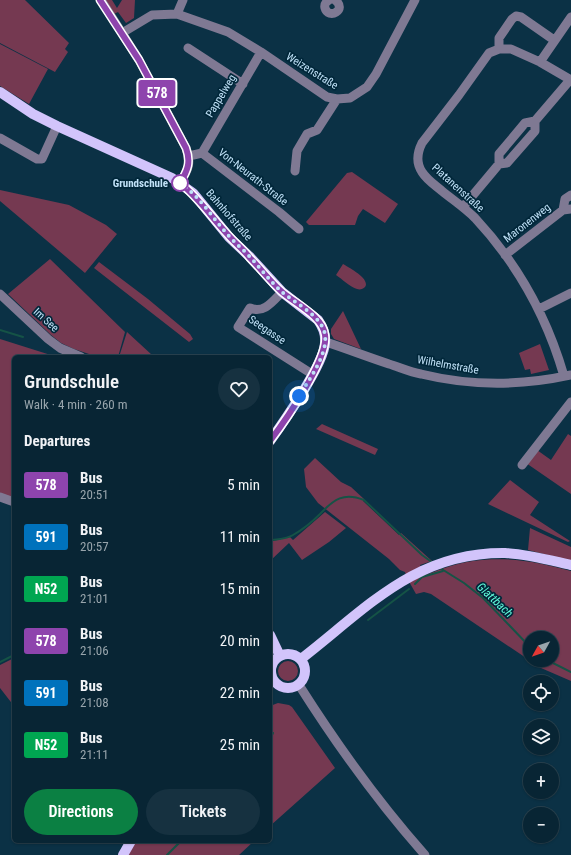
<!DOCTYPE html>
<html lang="en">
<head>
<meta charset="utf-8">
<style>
	body { margin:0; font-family:"Roboto Condensed",sans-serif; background:#163140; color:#f1f3f6; height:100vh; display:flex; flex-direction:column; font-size:15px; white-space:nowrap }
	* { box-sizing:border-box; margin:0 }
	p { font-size:13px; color:#98a5ac }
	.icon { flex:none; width:22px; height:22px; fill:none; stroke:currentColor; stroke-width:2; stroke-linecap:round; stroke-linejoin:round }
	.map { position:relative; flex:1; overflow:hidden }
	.drawer { position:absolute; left:12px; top:355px; width:260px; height:488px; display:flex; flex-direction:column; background:#082534; border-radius:6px; box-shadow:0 1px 3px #0004,0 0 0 1px #29424f }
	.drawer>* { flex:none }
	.badge { padding:0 8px; border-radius:3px; font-size:14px; line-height:26px }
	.needle { width:26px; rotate:230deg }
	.tools { position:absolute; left:523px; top:631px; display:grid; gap:8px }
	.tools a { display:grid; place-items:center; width:36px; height:36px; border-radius:50%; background:#082534; box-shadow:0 1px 3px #0004,0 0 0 1px #29424f; font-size:20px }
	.you { position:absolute; width:20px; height:20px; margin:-10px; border:3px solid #fff; border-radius:50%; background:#1a73e8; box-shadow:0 0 0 6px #1a73e833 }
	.map>.badge { position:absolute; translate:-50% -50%; box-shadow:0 0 0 2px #fff }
	h2 { padding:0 12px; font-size:15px; line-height:36px }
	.round { display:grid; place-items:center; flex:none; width:42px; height:42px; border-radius:21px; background:#163140 }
	.summary { display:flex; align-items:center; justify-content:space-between; height:68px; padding:0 12px }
	h1 { font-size:19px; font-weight:600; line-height:30px }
	.action { display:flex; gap:8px; margin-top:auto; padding:8px 12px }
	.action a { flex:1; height:46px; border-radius:24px; background:#0b8043; color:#fff; font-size:16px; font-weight:600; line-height:46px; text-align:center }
	.action a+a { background:#163140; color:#f1f3f6 }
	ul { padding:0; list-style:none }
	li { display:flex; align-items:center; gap:12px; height:52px; padding:0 12px }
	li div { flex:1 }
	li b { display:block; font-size:15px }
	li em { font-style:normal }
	li .badge { min-width:44px; font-weight:700; text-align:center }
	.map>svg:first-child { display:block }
	.green { fill:#753951; fill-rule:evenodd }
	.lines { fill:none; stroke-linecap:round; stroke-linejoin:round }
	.stream { stroke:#155346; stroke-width:2 }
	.minor { stroke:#7f7993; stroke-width:9 }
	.major { stroke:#d2c4fb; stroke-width:10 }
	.line-casing { stroke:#fff; stroke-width:9 }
	.line { stroke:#8e44ad; stroke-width:6 }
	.walk { stroke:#c1e2f8; stroke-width:4; stroke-dasharray:0 7.2 }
	.stop-dot { fill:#fff; stroke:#8e44ad; stroke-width:2 }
	.labels { text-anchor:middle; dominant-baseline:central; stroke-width:3.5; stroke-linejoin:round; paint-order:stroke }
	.street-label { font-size:11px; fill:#c1e2f8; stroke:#01273a }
	.stop-label { font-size:11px; font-weight:bold; fill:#c1e2f8; stroke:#01273a; text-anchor:end }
	.water-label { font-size:12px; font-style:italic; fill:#63fddc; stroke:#01273a }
</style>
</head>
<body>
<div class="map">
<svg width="571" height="855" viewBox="0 0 571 855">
	<rect width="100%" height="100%" fill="#0b3145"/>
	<path class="green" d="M0,0H25L69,43L65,49L68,52L55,72L0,43Z
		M105,0H112L117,8L122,0H135L134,18L126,23L118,12L114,14Z
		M0,44L48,69L29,104L0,86Z
		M352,172L398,204L385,223L363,209L358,216L355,225H309L306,222L347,173Z
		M0,190L69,205L106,225L117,234L85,273L0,201Z
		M50,259L125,332L118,357H98L74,349L61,343L51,335L8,294Z
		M99,262L148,299L190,334L193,339L189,342L94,268Z
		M343,264C348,267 371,279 365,287C363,289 360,290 357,289C350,287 342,279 336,275Z
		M343,311L361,349L334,339L331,334V329Z
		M127,332L152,355L149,357H119Z
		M0,339L57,357H14V500L0,495Z
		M540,344L549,370L531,374L530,369L525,370L519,353Z
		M322,424L378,449L375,455L316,429Z
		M568,434L571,436V494L526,463L537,450L551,460Z
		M315,458L341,482L351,487L364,499L363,501L399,535L401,533L432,561L420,565L426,575C441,569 457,563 473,561C506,556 539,562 571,571V681L541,668L431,594L424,592L416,594L407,578L405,572L400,570L389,559L318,503L306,487L304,469ZM530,638H552V660H530Z
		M510,480L539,502L530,515L570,541L568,542L488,504Z
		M325,512L346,528L329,542L302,560L289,543L270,561V546L273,541L290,537L293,540Z
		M530,528L571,547V561L528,550Z
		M14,658V706L0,688V665Z
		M278 671a10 10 0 1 1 20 0a10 10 0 1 1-20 0Z
		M278,703L289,705L292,707L335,768L270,826V706Z
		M135,841H254L239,855H128Z"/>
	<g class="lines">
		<path class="stream" d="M0,330L23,337
			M270,544L272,540C278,539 287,539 293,535C302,530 313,521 320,514C334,499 344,492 364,500L422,555L433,563
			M440,568L464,583L483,598L530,647
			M415,584L422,577L443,571
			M368,620L409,589
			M547,660L571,672
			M0,662L14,655
			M270,739L273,733
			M167,855L181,841"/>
		<path class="minor" d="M101,0L139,60L186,148C192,163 188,170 180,183
			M329,0C326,2 324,4 325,8C328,20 348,10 335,0
			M177,14L183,0
			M122,33L152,15L177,14L228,32L261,52L327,97L337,99L350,98L367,87L376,74L415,0
			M188,48L243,84
			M499,49V38L512,19L516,16L521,17L554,40
			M540,62L571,17
			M0,138L37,159H42L57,126
			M202,153L261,52
			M189,156L202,153L279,212L299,229
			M499,164V154L525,123L535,121L570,80
			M295,171L297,151L307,134L317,130L337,99
			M463,207L499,164L507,163L535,131V121
			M563,210L565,199L571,195
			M505,255L563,210L571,209
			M282,292C273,301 264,314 250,308L238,327L312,374
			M0,294L48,339L60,348L81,357
			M539,309L571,293
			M326,342C347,349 368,357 389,364C399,367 410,372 421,374C470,386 521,386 571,375
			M564,376C547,317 517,263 475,218C465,208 453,200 442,191C435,185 427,180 422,172C416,163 417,153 422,143L459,95L489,53L499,49H511L540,62L571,80
			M522,465L571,402
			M0,497L14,502
			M299,685C337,745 378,802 425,855"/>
		<path class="major" d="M0,92L33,114L57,126L172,178L193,193L229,237L249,256L282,292L318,320C323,327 326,334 325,343C324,364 283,423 270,441
			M270,635L280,656
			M271 671a17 17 0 1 1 34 0a17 17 0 1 1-34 0Z
			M301,659C367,608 415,552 505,553C528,554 549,560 571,565
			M123,855L131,841"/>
	</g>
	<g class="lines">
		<defs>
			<path id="line" d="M100,0L139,60L186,148C191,162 188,170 180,183C199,198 212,218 229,236C236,244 244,250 250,258C261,269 270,281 281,291C294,303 323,316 325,335C329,358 285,421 270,441"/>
		</defs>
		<use href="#line" class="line-casing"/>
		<use href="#line" class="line"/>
		<path class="walk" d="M180,183C200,196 213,219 229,236C236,244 244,250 251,258C261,269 270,281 281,291C294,303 323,316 325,335C328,354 309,380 299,396"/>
	</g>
	<circle class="stop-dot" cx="180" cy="183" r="8"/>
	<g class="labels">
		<g class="street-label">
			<text transform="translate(312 71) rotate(32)">Weizenstraße</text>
			<text transform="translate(221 96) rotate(-59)">Pappelweg</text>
			<text transform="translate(253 177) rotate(38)">Von-Neurath-Straße</text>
			<text transform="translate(458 188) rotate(42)">Platanenstraße</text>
			<text transform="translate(229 215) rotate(49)">Bahnhofstraße</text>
			<text transform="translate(527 223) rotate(-38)">Maronenweg</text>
			<text transform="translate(46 320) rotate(42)">Im See</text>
			<text transform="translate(267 330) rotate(34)">Seegasse</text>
			<text transform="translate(448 365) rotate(10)">Wilhelmstraße</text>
		</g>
		<g class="stop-label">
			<text x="168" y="183">Grundschule</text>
		</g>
		<g class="water-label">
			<text transform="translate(495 600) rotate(43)">Glattbach</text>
		</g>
	</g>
</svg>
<div class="tools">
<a><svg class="needle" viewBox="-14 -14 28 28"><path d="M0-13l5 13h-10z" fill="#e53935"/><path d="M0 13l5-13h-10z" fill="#98a5ac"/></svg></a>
<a><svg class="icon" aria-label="locate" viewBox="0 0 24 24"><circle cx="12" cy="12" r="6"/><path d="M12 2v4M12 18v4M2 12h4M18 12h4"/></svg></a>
<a><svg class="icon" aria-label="layers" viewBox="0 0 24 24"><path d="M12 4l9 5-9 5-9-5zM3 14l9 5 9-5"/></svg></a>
<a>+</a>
<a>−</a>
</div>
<div class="you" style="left:299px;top:396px"></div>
<b class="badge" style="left:157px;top:93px;background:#8e44ad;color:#fff">578</b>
<section class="drawer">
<div class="summary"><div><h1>Grundschule</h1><p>Walk · 4 min · 260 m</p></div><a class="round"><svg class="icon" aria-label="heart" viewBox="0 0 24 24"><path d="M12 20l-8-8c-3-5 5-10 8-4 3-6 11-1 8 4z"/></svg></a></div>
<h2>Departures</h2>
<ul>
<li><span class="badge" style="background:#8e44ad;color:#fff">578</span><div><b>Bus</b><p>20:51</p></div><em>5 min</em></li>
<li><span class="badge" style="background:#0072bc;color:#fff">591</span><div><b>Bus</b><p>20:57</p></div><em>11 min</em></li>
<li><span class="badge" style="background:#00a651;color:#fff">N52</span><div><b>Bus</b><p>21:01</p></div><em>15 min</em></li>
<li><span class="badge" style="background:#8e44ad;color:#fff">578</span><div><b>Bus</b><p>21:06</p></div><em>20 min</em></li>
<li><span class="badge" style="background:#0072bc;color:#fff">591</span><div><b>Bus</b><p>21:08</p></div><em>22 min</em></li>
<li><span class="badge" style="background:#00a651;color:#fff">N52</span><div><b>Bus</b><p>21:11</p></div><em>25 min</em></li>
</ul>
<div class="action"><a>Directions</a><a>Tickets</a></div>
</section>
</div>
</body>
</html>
